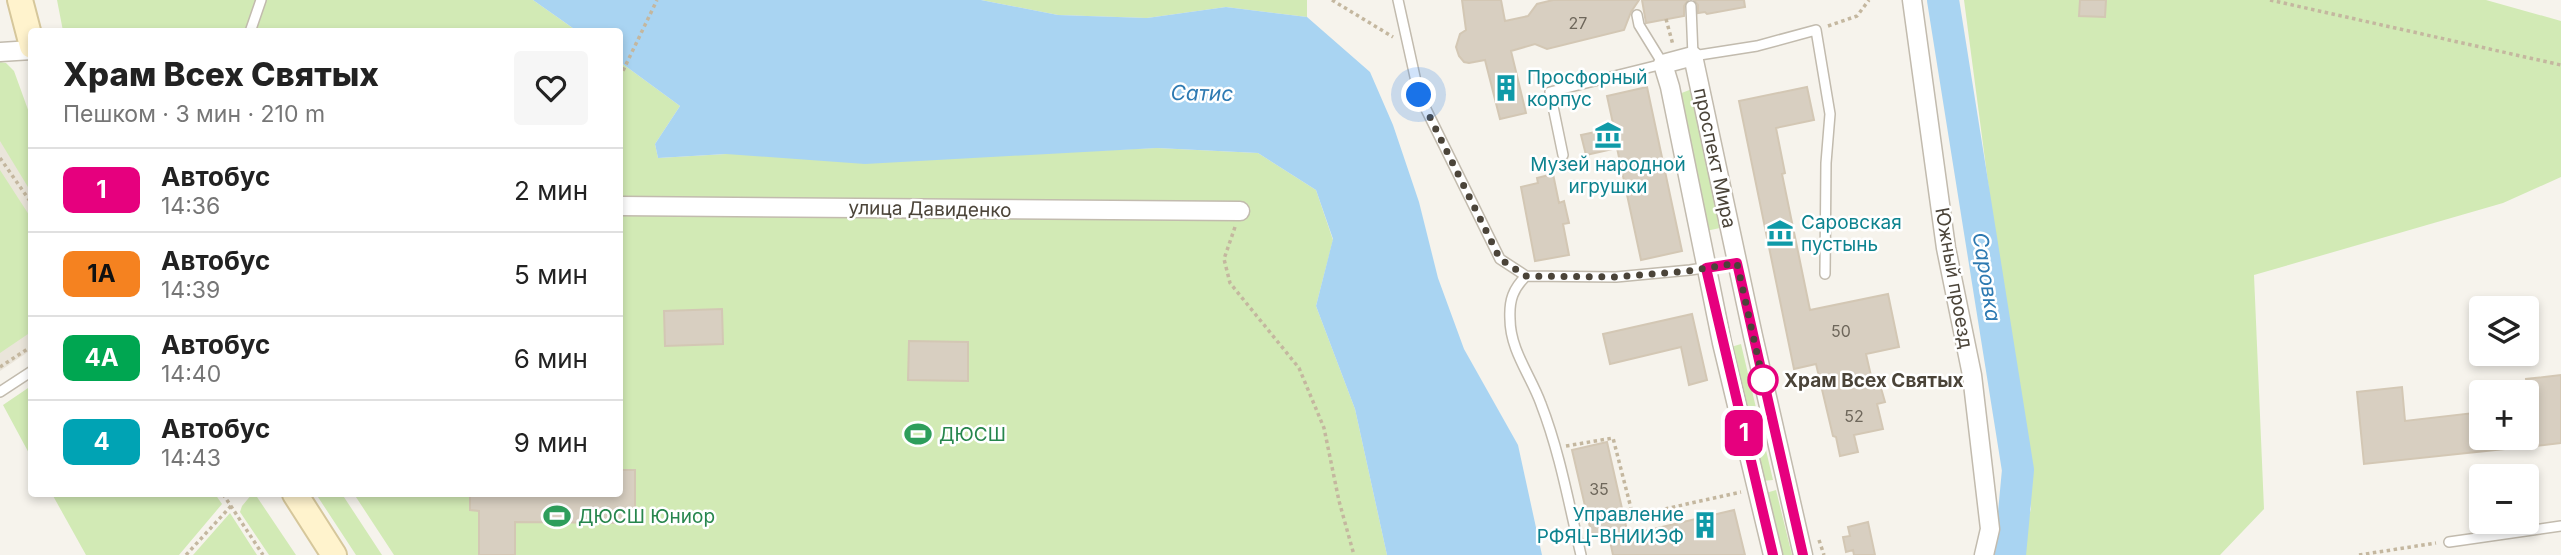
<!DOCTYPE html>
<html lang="ru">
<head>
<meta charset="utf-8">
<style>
	body { margin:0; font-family:Inter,sans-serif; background:#f6f6f6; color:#222; height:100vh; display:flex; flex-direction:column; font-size:26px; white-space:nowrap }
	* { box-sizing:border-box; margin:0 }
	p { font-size:23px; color:#767676 }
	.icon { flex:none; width:38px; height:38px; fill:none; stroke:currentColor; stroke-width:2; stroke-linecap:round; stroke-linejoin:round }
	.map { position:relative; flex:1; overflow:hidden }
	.sheet { position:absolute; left:28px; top:28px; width:595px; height:469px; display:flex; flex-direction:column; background:#fff; border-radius:7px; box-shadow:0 4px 10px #0003 }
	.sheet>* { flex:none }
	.badge { padding:0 14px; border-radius:10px; font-size:24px; line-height:46px }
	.controls { position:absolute; left:2469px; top:296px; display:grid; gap:14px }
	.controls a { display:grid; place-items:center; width:70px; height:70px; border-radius:7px; background:#fff; box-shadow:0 4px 10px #0003; font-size:35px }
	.you { position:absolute; width:35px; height:35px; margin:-18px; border:5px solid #fff; border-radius:50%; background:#1a73e8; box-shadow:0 0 0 10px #1a73e833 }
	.map>.badge { position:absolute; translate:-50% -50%; box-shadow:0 0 0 4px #fff }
	.round { display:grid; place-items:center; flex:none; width:74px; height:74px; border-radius:7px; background:#f6f6f6 }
	.summary { display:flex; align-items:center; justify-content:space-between; height:119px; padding:0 35px }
	h1 { font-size:33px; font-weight:800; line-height:52px }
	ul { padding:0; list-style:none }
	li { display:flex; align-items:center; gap:21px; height:84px; padding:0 35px; border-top:2px solid #e0e0e0 }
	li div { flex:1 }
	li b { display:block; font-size:26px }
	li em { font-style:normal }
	li .badge { min-width:77px; font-weight:700; text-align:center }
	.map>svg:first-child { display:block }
	.residential { fill:#eae5da }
	.green { fill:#d2eab5 }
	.water { fill:#a9d4f2 }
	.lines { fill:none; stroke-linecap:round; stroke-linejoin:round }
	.river { stroke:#a9d4f2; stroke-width:32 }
	.building { fill:#d8cfc1; stroke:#d3c7b4; stroke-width:2 }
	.lane-casing { stroke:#c2bbae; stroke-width:12 }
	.street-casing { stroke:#c2bbae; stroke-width:21 }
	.secondary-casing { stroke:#d6c79b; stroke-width:28 }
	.path { stroke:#c4b79f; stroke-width:3.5; stroke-dasharray:3.5 3.5; stroke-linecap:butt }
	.lane { stroke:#fff; stroke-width:9 }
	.street { stroke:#fff; stroke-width:18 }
	.secondary { stroke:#fff3cd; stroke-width:24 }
	.line-casing { stroke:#fff; stroke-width:16 }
	.line { stroke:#e6007e; stroke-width:10 }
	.walk { stroke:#4b4439; stroke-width:7; stroke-dasharray:0 12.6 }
	.stop-dot { fill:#fff; stroke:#e6007e; stroke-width:3.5 }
	.labels { text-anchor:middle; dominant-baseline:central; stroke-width:5; stroke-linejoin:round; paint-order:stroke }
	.number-label { font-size:16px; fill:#6e675b }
	.culture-label { font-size:19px; fill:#0d838f; stroke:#fff; text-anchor:start }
	.street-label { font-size:19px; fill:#4b4439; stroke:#fff }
	.stop-label { font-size:19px; font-weight:bold; fill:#4b4439; stroke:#fff; text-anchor:start }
	.leisure-label { font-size:19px; fill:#27864d; stroke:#fff; text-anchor:start }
	.water-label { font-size:21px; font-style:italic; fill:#2e7ab2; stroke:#fff }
</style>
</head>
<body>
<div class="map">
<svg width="2561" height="555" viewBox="0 0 2561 555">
	<rect width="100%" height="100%" fill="#f6f3ec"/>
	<path class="residential" d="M0,101L32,152L31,350L0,371Z"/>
	<path class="green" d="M57,0H533L577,31H63Z
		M981,0H1307V17L1226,7L1147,18L1058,15Z
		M1964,0H2486L2561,21V177L2503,203L2254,275L2264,509L2220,555H2017L2031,509Z
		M0,62L6,63L14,71L31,118V192L0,141Z
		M620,62L680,106L655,144L658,158L726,154L1064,152L1157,148L1258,153L1316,190L1333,240L1316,306L1355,409L1387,555H394L354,494H620Z
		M1692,89L1720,228L1706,231L1679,94Z
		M0,170L31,218V332L0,353Z
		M1741,344L1773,480L1762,481L1731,347Z
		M31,386V457L3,405Z
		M1776,490L1792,555H1781L1766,493Z
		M52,494H215L222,504L179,555H86Z
		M252,494H255L296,555H269L240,512L242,506Z
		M316,494H342L382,555H356Z
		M230,513L257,555H193Z"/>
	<path class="water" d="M533,0H981L1058,15L1147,18L1226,7L1307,17L1370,72L1393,125L1419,202L1438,278L1464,349L1518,445L1542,555H1387L1355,409L1316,306L1333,239L1316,190L1258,153L1157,148L865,164L726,154L658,158L655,144L680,106L620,62V32L577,31Z"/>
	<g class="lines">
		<path class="river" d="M1943,0L2018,470L2010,555"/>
	</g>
	<path class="building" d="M1462,0H1501L1505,21L1528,16L1537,4L1553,0H1639L1631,12L1624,30L1547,49L1535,44L1511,51L1526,113L1500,119L1485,60L1469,63L1464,62L1459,56L1456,47L1460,34L1466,30Z
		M1642,0H1688L1684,6V16L1646,23Z
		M1694,0H1744L1745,7L1707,14L1705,12L1698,13V5Z
		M2080,0H2106L2105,17L2079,16Z
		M1647,87L1682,251L1641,260L1617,148L1586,155L1581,135L1614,128L1607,96Z
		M1807,87L1814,120L1776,128L1785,173L1782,174L1810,310L1888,294L1899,347L1866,354L1874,389L1881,388L1885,402L1877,404L1883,429L1854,435L1858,452L1840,456L1836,437L1833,436L1816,364L1794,369L1739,101Z
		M1553,174L1559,203L1564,201L1569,223L1563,224L1569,255L1535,261L1521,187L1538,183L1537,178Z
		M722,309L723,344L665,346L664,311Z
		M1692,314L1707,380L1689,385L1681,347L1610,364L1603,334Z
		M909,341L968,342V381L908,380Z
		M2561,375V443L2527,447V408L2529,407L2526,379Z
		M2402,387L2405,421L2482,412V438H2523V447L2364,464L2357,392Z
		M1607,442L1628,535L1734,510L1745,555H1613L1608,532L1592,536L1572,450Z
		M620,470H635V523L515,522V555H479V511L470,510V494H620Z
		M1868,522L1875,555H1854L1853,550L1846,552L1843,537L1850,536L1848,527Z"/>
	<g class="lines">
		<defs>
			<path id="lane" d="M1398,0L1419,95L1500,259L1526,276L1616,277L1690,270L1737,263
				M1691,6L1693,56L1757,46L1816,30L1830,114L1826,163L1825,274
				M250,32L261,0
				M1563,155L1550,92L1663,64L1639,25L1637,15
				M1526,276C1513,289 1509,300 1510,319C1510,350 1531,376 1541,404C1560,453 1569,505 1581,555
				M0,392L32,371
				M2449,542L2561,526"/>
			<path id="street" d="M1912,0L1946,248L1972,375L1990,529L1984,555
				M0,52L32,50
				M620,206L1240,211
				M1773,555L1722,343L1670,87L1663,64L1693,56L1753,336L1803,555"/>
			<path id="secondary" d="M20,0L32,46
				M295,494L334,555"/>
		</defs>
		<use href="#lane" class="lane-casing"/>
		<use href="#street" class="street-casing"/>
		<use href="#secondary" class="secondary-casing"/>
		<path class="path" d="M1332,0L1393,37
			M2270,0L2561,65
			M1666,19L1673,45
			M1828,26L1857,16L1869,0
			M620,77L657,0
			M0,158L32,204
			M1235,227L1224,259L1230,283L1299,368L1324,428L1339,501L1354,555
			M0,367L32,346
			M1566,446L1613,438L1633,516L1741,492
			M223,494L263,555
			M1819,540L1824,555
			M186,555L231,506
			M2359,555L2436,543"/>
		<use href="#lane" class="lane"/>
		<use href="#street" class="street"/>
		<use href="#secondary" class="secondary"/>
	</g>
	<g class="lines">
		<defs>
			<path id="line" d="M1773,555L1706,268L1737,263L1803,555"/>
		</defs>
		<use href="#line" class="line-casing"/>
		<use href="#line" class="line"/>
		<path class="walk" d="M1419,95L1500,259L1526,276L1616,277L1689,271L1737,263L1764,385L1763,380"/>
	</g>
	<defs>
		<symbol id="building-bare" viewBox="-9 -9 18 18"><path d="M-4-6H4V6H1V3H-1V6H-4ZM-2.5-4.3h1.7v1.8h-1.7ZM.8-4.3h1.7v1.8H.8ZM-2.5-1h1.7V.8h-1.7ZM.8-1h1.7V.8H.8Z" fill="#0f9aa8" stroke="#fff" stroke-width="2.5" paint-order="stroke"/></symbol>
		<symbol id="museum-bare" viewBox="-9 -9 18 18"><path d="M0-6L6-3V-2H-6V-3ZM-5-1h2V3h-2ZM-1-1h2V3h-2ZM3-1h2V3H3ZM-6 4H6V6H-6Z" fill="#0f9aa8" stroke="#fff" stroke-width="2.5" paint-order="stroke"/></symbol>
		<symbol id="stadium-bare" viewBox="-9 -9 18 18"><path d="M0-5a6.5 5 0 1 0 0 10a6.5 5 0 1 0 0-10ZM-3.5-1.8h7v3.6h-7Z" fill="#2e9e5b" stroke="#fff" stroke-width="2.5" paint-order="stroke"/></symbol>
	</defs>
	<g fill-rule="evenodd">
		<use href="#building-bare" x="1487" y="69" width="38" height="38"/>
		<use href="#museum-bare" x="1589" y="116" width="38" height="38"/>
		<use href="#museum-bare" x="1761" y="214" width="38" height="38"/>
		<use href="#stadium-bare" x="899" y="415" width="38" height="38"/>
		<use href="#stadium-bare" x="538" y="497" width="38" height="38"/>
		<use href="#building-bare" x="1686" y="506" width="38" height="38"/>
	</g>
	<circle class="stop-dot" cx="1763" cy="380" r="14"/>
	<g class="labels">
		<g class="number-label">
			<text x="1578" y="23">27</text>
			<text x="1841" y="331">50</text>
			<text x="1854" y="416">52</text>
			<text x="1599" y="489">35</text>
		</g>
		<g class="culture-label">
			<text x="1527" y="77">Просфорный<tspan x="1527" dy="22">корпус</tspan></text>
			<text x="1608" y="164" text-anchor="middle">Музей народной<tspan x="1608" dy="22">игрушки</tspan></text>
			<text x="1801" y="222">Саровская<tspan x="1801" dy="22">пустынь</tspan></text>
			<text x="1684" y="514" text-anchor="end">Управление<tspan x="1684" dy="22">РФЯЦ-ВНИИЭФ</tspan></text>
		</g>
		<g class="street-label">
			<text transform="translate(1715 158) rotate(78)">проспект Мира</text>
			<text transform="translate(930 209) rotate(1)">улица Давиденко</text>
			<text transform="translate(1954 278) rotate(80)">Южный проезд</text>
		</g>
		<g class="stop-label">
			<text x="1784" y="380">Храм Всех Святых</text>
		</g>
		<g class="leisure-label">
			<text x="939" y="434">ДЮСШ</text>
			<text x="578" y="516">ДЮСШ Юниор</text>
		</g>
		<g class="water-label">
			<text transform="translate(1202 93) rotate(1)">Сатис</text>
			<text transform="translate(1987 277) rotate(81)">Саровка</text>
		</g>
	</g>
</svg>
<div class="controls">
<a><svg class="icon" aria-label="layers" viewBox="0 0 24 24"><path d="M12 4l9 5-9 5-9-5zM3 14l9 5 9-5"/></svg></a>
<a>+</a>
<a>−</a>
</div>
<div class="you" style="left:1419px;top:95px"></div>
<b class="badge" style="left:1744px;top:433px;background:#e6007e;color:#fff">1</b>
<section class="sheet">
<div class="summary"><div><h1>Храм Всех Святых</h1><p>Пешком · 3 мин · 210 m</p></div><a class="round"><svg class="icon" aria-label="heart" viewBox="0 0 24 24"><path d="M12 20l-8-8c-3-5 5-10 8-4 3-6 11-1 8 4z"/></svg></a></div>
<ul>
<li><span class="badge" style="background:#e6007e;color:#fff">1</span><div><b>Автобус</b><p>14:36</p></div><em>2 мин</em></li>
<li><span class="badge" style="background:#f58220;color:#111">1А</span><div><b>Автобус</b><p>14:39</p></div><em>5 мин</em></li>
<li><span class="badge" style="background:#00a651;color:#fff">4А</span><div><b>Автобус</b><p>14:40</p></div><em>6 мин</em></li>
<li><span class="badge" style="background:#00a3b4;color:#fff">4</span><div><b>Автобус</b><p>14:43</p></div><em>9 мин</em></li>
</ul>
</section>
</div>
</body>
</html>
